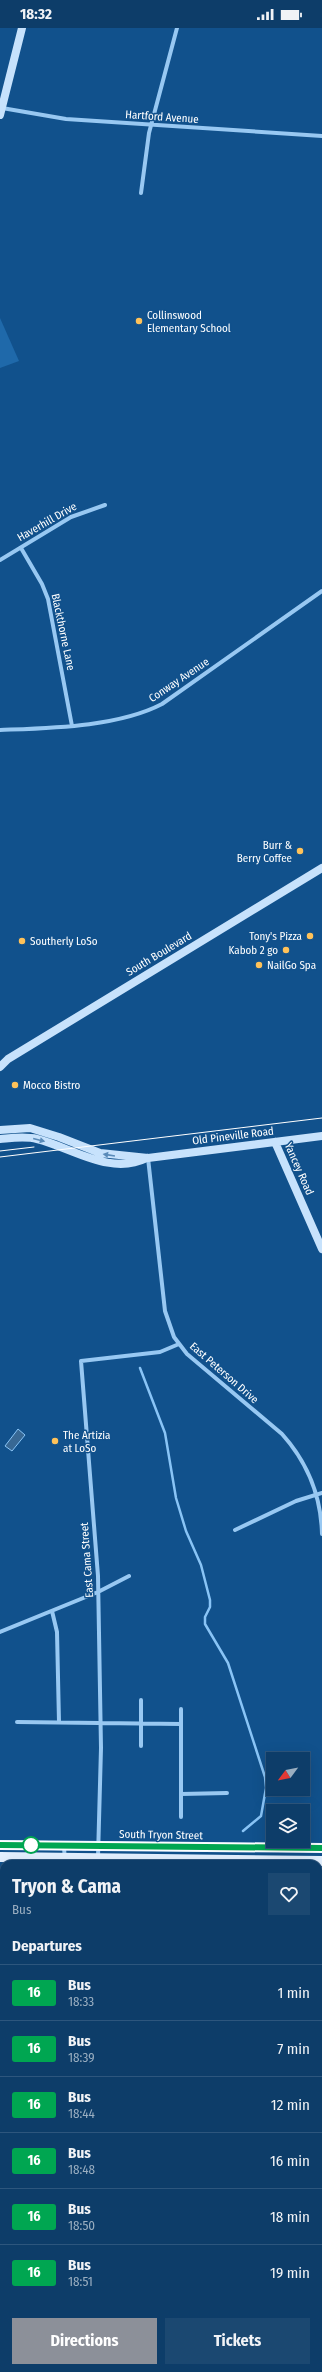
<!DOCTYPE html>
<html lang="en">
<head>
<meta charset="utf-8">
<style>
	body { margin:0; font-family:"Fira Sans Condensed",sans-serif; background:#1b4871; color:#f1f3f6; height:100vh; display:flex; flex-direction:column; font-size:15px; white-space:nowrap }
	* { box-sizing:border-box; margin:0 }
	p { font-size:13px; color:#9aaec0 }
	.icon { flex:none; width:22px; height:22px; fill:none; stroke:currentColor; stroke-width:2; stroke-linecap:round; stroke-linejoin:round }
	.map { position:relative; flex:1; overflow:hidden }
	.drawer { position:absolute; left:0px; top:1832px; width:322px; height:512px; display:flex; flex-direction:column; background:#0d3d69; border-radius:12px 12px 0 0; box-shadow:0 4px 16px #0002,0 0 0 1px #2d567d }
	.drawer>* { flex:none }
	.badge { padding:0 8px; border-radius:3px; font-size:14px; line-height:26px }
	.needle { width:26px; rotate:238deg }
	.controls { position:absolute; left:266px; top:1724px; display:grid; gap:8px }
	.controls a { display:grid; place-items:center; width:44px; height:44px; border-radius:0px; background:#0d3d69; box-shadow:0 4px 16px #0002,0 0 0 1px #2d567d; font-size:20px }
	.map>.badge { position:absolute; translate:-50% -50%; box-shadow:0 0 0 2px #fff }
	h2 { padding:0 12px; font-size:15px; line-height:36px }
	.round { display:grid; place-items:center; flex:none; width:42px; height:42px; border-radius:0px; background:#1b4871 }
	.summary { display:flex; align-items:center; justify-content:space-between; height:68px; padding:0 12px }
	h1 { font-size:19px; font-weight:700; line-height:30px }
	.button { display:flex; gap:8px; margin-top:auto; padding:8px 12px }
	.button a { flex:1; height:46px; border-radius:0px; background:#8c9099; color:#fff; font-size:16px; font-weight:700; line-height:46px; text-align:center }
	.button a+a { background:#1b4871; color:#f1f3f6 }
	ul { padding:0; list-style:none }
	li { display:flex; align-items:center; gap:12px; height:56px; padding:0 12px; border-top:1px solid #2d567d }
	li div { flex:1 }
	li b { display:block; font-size:15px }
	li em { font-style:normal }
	li .badge { min-width:44px; font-weight:700; text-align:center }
	.status { display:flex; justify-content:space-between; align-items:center; height:28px; padding:0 20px; background:#0d3d69; direction:ltr }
	.status svg { height:11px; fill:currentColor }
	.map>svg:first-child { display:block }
	.green { fill:#1f69aa }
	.water { fill:#386894; stroke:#89c4f6 }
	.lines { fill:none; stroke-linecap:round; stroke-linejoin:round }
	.stream { stroke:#89c4f6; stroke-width:2.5 }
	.street { stroke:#98c8f2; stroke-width:4 }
	.secondary { stroke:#c7e2fc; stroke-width:8 }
	.primary { stroke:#e3f0ff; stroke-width:10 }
	.highway { stroke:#fff; stroke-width:12 }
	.tram { stroke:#fff; stroke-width:1 }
	.oneway { fill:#5a8bb9 }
	.line-casing { stroke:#fff; stroke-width:9 }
	.line { stroke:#00a651; stroke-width:6 }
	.poi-dot { fill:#ffc259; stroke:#11518c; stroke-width:1.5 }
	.stop-dot { fill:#fff; stroke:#00a651; stroke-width:2 }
	.labels { text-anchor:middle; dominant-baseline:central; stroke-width:3; stroke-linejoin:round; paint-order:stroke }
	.street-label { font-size:11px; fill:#fff; stroke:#11518c }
	.poi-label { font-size:11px; fill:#fff; stroke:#11518c; text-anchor:start }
</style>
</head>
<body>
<div class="status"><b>18:32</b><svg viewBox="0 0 49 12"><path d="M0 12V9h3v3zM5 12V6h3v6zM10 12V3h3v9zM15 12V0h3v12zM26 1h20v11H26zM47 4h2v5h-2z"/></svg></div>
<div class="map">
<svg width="322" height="2344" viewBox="0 0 322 2344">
	<rect width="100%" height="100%" fill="#11518c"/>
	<path class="green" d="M0,290L19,333L0,340Z"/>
	<path class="water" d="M18,1401L25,1407L12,1423L5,1418Z"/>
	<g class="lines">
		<path class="stream" d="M140,1340L165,1405L176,1470L186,1503L201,1537L210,1572V1579L205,1589V1596L228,1635L265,1749L266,1760L261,1788L243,1803"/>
		<path class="street" d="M2,80L66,91L322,108
			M141,165L149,105L177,0
			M21,520L42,556L48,571L72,698
			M0,532L71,489L105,477
			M0,702C50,700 118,699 162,676L322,563
			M148,1130L165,1283L174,1309L187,1326L282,1406C308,1435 321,1467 322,1506
			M235,1502L296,1473L322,1465
			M52,1583L57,1604L59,1694
			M0,1604L98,1564L129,1548
			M17,1694L181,1696V1681
			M181,1696V1789
			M141,1718V1672
			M181,1766L227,1765
			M64,1818L65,1836
			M98,1829L101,1720L98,1548L81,1333L160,1324L179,1316
			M0,1842H4
			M0,2045L4,2047
			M0,2188L4,2174
			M318,2208L322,2207"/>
		<path class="secondary" d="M0,87L22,0
			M0,1039L8,1031L322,840
			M0,1102L30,1100L59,1109L100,1125L148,1130L322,1108
			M0,1111C12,1110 25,1108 37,1111C73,1120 110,1148 147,1130
			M275,1114L322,1221"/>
		<path class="primary" d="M0,1817L322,1820
			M0,1829L322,1833"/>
		<path class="highway" d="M318,2325L322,2324
			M221,2344L241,2340"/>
		<path class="tram" d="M0,1123L34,1119
			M0,1129L322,1090"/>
	</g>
	<defs><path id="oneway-solid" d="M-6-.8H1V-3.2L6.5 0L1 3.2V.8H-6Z"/></defs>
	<g class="oneway">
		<use href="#oneway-solid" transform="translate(39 1112) rotate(14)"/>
		<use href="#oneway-solid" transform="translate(109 1127) rotate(-171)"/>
	</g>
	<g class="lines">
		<defs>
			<path id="line" d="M0,1817L322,1820"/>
		</defs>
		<use href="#line" class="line-casing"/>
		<use href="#line" class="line"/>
	</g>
	<g class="poi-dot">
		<circle cx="139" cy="293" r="4"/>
		<circle cx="300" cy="823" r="4"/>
		<circle cx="310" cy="908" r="4"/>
		<circle cx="22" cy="913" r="4"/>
		<circle cx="286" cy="922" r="4"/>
		<circle cx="259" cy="937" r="4"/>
		<circle cx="15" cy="1057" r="4"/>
		<circle cx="55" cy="1413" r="4"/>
	</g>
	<circle class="stop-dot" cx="31" cy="1817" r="8"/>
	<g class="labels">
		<g class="street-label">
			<text transform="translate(162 89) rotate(4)">Hartford Avenue</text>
			<text transform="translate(47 494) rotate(-30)">Haverhill Drive</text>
			<text transform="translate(63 604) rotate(78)">Blackthorne Lane</text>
			<text transform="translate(179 652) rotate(-34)">Conway Avenue</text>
			<text transform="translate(159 926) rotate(-31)">South Boulevard</text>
			<text transform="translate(233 1108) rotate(-7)">Old Pineville Road</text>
			<text transform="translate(299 1141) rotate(66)">Yancey Road</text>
			<text transform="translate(224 1345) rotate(41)">East Peterson Drive</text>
			<text transform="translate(87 1532) rotate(-94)">East Cama Street</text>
			<text transform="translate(161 1807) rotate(1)">South Tryon Street</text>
		</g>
		<g class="poi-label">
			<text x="147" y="287">Collinswood<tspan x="147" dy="13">Elementary School</tspan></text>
			<text x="292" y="817" text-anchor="end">Burr &amp;<tspan x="292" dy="13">Berry Coffee</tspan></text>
			<text x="302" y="908" text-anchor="end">Tony's Pizza</text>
			<text x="30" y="913">Southerly LoSo</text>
			<text x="278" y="922" text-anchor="end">Kabob 2 go</text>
			<text x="267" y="937">NailGo Spa</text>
			<text x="23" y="1057">Mocco Bistro</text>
			<text x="63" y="1407">The Artizia<tspan x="63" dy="13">at LoSo</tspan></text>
		</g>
	</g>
</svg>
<div class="controls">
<a><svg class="needle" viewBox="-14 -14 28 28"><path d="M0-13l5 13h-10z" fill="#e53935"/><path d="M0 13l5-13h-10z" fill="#9aaec0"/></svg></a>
<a><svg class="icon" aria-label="layers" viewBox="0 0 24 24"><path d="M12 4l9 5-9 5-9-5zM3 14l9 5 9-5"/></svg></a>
</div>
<section class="drawer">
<div class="summary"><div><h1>Tryon &amp; Cama</h1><p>Bus</p></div><a class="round"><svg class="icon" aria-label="heart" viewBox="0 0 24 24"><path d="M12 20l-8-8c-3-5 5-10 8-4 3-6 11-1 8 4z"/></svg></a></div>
<h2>Departures</h2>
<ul>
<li><span class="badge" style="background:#00a651;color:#fff">16</span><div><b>Bus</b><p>18:33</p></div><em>1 min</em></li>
<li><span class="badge" style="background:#00a651;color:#fff">16</span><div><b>Bus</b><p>18:39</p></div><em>7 min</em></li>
<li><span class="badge" style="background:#00a651;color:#fff">16</span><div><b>Bus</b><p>18:44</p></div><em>12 min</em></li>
<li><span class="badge" style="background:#00a651;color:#fff">16</span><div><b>Bus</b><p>18:48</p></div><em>16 min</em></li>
<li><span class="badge" style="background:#00a651;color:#fff">16</span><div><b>Bus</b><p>18:50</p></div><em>18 min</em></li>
<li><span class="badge" style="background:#00a651;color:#fff">16</span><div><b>Bus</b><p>18:51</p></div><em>19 min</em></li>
</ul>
<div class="button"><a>Directions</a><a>Tickets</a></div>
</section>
</div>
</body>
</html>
